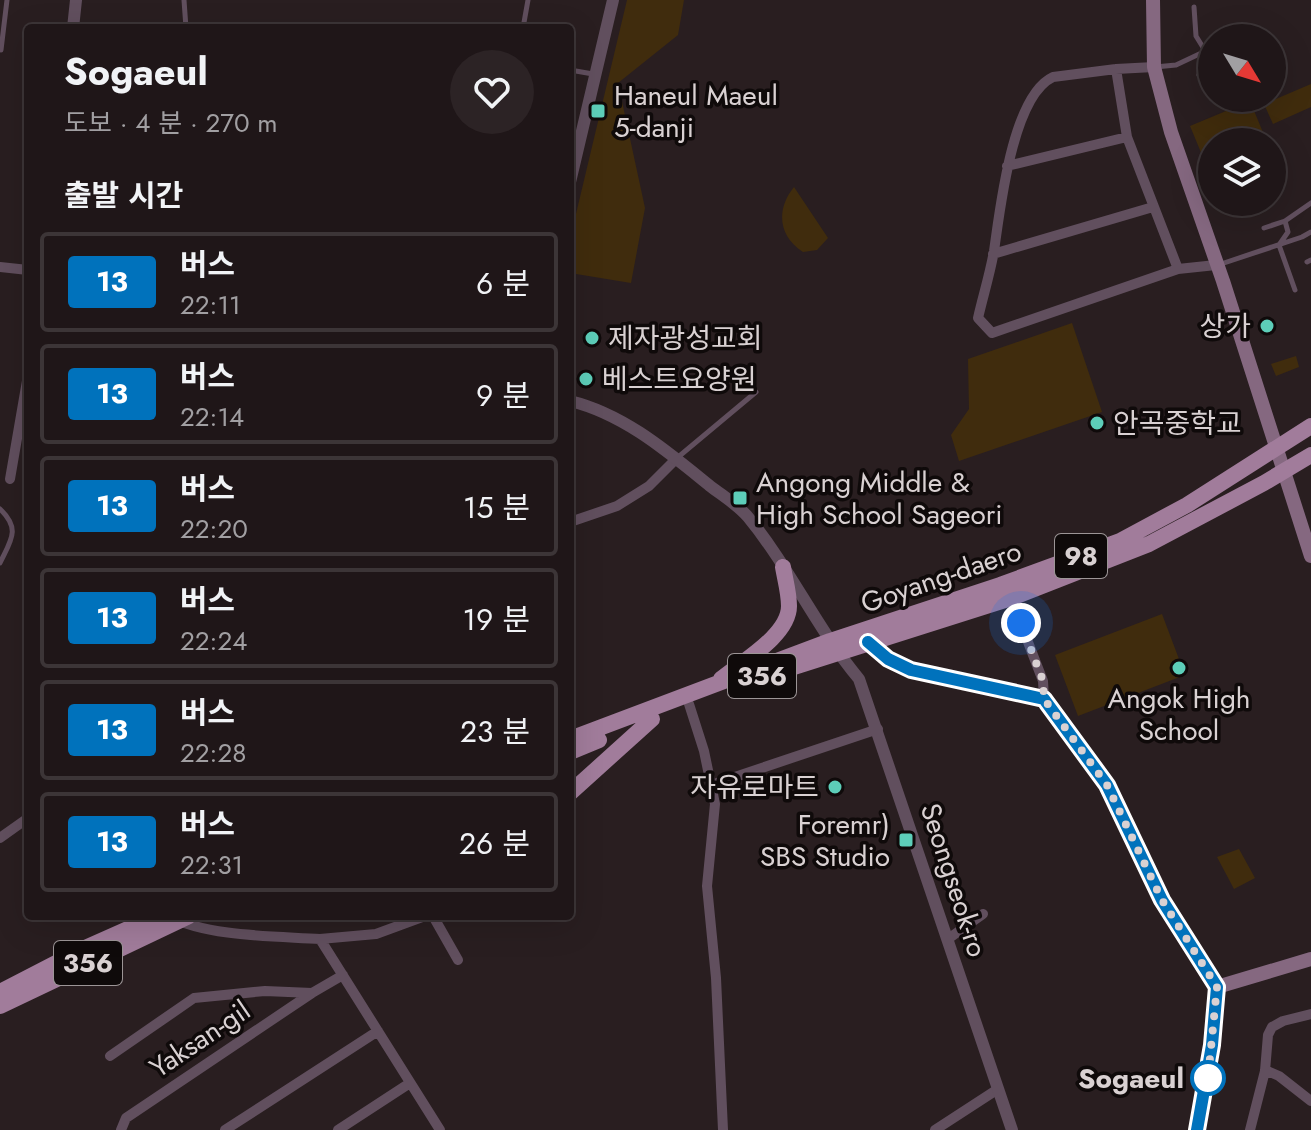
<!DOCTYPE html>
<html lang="ko">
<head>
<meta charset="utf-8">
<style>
	body { margin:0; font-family:Jost,"Noto Sans KR",sans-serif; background:#2c2325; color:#f1f3f6; height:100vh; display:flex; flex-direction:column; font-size:30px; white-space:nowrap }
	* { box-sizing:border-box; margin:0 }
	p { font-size:26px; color:#a19fa2 }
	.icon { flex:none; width:44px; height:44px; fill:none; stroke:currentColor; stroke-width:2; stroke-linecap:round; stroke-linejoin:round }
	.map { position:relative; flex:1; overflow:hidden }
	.side { position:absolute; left:24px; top:24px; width:550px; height:896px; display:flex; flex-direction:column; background:#1f1618; border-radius:8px; box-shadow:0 8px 32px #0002,0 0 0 2px #3c3537 }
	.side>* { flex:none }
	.badge { padding:0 16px; border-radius:6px; font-size:28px; line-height:52px }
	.needle { width:52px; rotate:128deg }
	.fabs { position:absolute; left:1198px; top:24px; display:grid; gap:16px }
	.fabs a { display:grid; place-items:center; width:88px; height:88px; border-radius:50%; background:#1f1618; box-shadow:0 8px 32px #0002,0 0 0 2px #3c3537; font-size:40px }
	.you { position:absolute; width:40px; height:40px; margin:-20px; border:6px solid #fff; border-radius:50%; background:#1a73e8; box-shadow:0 0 0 12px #1a73e833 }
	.map>.badge { position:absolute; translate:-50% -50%; box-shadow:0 0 0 4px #fff }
	h2 { padding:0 40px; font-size:30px; line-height:72px }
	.round { display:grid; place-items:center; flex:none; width:84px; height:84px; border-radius:42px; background:#2c2325 }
	.overview { display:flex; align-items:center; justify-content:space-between; height:136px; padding:0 40px }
	h1 { font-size:38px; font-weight:700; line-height:60px }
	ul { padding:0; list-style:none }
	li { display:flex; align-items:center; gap:24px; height:100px; margin:0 16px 12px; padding:0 24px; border:4px solid #3c3537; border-radius:8px }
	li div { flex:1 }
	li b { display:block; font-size:30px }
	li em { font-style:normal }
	li .badge { min-width:88px; font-weight:700; text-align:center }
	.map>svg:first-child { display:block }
	.green { fill:#402c0d }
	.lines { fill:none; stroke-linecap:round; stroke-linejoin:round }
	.service { stroke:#614f5e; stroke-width:5 }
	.minor { stroke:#614f5e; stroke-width:10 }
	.tertiary { stroke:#614f5e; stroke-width:12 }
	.secondary { stroke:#856880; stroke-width:14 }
	.primary { stroke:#a17c9b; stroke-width:16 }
	.line-casing { stroke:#fff; stroke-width:18 }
	.line { stroke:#0072bc; stroke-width:12 }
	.walk { stroke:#d9d1d2; stroke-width:8; stroke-dasharray:0 14.4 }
	.poi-dot { fill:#5dceb9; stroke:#0f0a0a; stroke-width:3 }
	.stop-dot { fill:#fff; stroke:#0072bc; stroke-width:4 }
	.labels { text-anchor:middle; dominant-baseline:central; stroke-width:7; stroke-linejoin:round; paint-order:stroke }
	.shield { fill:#0f0a0a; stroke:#9c9596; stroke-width:2 }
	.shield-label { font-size:26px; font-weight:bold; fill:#d9d1d2 }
	.poi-label { font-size:28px; fill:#d9d1d2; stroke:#0f0a0a; text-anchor:start }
	.street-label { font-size:28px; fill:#d9d1d2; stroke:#0f0a0a }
	.stop-label { font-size:28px; font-weight:bold; fill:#d9d1d2; stroke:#0f0a0a; text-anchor:end }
</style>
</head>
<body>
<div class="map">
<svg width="1311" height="1130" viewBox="0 0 1311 1130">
	<rect width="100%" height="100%" fill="#291e20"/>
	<path class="green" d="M627,0H684L678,35L618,83L645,208L631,283L570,273V239Z
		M1311,84V107L1273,124L1264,104Z
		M1250,101L1267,142H1212V179L1190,126Z
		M794,187L828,238L817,250L803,252C778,236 776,209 794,187Z
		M1072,323L1102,412L959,461L951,435L969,409L968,359Z
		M1296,356L1299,367L1276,376L1271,364Z
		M1162,614L1185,675L1078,716L1055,655Z
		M1239,849L1255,878L1234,889L1217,857Z"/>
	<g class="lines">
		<path class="service" d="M184,0L186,28
			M1194,7L1196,36L1212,62
			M523,28L528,0
			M1231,38L1235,36V38
			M1,50L7,0
			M1155,67L1176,65L1212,48
			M570,70L593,74
			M1199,75L1212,69
			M1285,221L1288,232L1279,245L1295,290
			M1264,228L1285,221L1311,203
			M1307,262L1311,260
			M1218,265L1302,237L1311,232
			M677,458L756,392
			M0,509C21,529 11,540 0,563"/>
		<path class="minor" d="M1154,67L1116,69L1053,77C1012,96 1000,210 994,251C990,274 983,296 978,318L992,333L1178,269L1216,265
			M1116,69L1127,137L1178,269
			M1007,166L1127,137
			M993,254L1153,207
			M0,267L28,270
			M10,479L28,375
			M570,522L617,506L649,486L676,459
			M1011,598L1043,681L1044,699
			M868,642L888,659L911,670L1044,699L1107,785L1162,900L1217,987L1212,1045L1197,1130
			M689,704L704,751L715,804L707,886L716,978L723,1130
			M711,785L878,729
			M0,838L28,818
			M168,916C208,937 275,936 320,939
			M425,916L376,934L320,939L440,1130
			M433,916L458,960
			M948,939L983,914
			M110,1056L194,998L265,991L312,993
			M1265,1070L1279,1076L1311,1101
			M121,1130L126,1118L312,993L343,975
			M225,1130L378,1031
			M338,1130L410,1083
			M935,1130L998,1089
			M1250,1130L1265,1071L1268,1035L1272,1027L1283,1021L1311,1014"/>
		<path class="tertiary" d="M73,28L76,0
			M570,182L613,0
			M570,401C624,414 668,452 710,486C723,496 738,505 748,517C790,568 817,629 859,679L1012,1130"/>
		<path class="secondary" d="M1153,0L1154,67L1171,132L1223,281L1311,556
			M1217,987L1311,959"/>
		<path class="primary" d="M781,671L1011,598L1149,544L1264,483L1311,455
			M721,679C743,661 789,635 789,606C789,593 785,579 783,567
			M570,739L830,641L1000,585L1120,541L1187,505L1311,426
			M570,752L599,740
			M570,793L652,719
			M0,992L85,948L157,916
			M0,1006L189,916"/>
	</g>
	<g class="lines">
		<defs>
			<path id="line" d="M868,642L888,659L911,670L1044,699L1107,785L1162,900L1217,987L1212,1045L1197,1130"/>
		</defs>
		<use href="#line" class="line-casing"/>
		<use href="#line" class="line"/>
		<path class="walk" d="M1021,623L1043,681L1044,699L1107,785L1162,900L1217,987L1208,1078"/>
	</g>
	<g class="poi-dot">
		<rect x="590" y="103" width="16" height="16" rx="4"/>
		<circle cx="1267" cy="326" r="8"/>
		<circle cx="592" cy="338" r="8"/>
		<circle cx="586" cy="379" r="8"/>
		<circle cx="1097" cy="423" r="8"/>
		<rect x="732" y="490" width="16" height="16" rx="4"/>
		<circle cx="1179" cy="668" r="8"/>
		<circle cx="835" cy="787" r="8"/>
		<rect x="898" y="832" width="16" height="16" rx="4"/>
	</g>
	<circle class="stop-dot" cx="1208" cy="1078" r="16"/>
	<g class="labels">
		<g class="shield">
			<rect x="1055" y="534" width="52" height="44" rx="6"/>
			<rect x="728" y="654" width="68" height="44" rx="6"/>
			<rect x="54" y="941" width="68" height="44" rx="6"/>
		</g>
		<g class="shield-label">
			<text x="1081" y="556">98</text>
			<text x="762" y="676">356</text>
			<text x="88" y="963">356</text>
		</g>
		<g class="poi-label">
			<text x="614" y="95">Haneul Maeul<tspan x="614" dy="32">5-danji</tspan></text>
			<text x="1251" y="326" text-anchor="end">상가</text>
			<text x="608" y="338">제자광성교회</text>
			<text x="602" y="379">베스트요양원</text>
			<text x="1113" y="423">안곡중학교</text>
			<text x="756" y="482">Angong Middle &amp;<tspan x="756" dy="32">High School Sageori</tspan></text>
			<text x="1179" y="698" text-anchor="middle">Angok High<tspan x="1179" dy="32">School</tspan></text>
			<text x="819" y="787" text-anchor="end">자유로마트</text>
			<text x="890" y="824" text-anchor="end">Foremr)<tspan x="890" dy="32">SBS Studio</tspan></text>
		</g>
		<g class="street-label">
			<text transform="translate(941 577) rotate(-19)">Goyang-daero</text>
			<text transform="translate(954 880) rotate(72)">Seongseok-ro</text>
			<text transform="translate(200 1039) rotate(-34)">Yaksan-gil</text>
		</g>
		<g class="stop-label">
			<text x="1184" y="1078">Sogaeul</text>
		</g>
	</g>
</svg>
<div class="fabs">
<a><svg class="needle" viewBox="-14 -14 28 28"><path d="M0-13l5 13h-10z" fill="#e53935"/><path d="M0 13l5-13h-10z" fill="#a19fa2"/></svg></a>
<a><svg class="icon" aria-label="layers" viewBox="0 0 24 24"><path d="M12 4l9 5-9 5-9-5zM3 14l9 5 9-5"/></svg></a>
</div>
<div class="you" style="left:1021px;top:623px"></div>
<section class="side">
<div class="overview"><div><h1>Sogaeul</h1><p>도보 · 4 분 · 270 m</p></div><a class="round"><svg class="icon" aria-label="heart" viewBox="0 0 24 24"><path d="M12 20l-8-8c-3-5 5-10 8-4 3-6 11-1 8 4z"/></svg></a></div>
<h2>출발 시간</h2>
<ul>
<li><span class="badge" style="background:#0072bc;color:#fff">13</span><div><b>버스</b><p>22:11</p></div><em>6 분</em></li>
<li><span class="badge" style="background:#0072bc;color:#fff">13</span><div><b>버스</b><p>22:14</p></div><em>9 분</em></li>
<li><span class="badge" style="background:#0072bc;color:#fff">13</span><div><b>버스</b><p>22:20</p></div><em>15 분</em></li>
<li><span class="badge" style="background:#0072bc;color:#fff">13</span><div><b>버스</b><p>22:24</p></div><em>19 분</em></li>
<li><span class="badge" style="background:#0072bc;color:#fff">13</span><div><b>버스</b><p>22:28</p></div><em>23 분</em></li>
<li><span class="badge" style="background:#0072bc;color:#fff">13</span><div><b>버스</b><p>22:31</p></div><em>26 분</em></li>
</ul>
</section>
</div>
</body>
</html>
